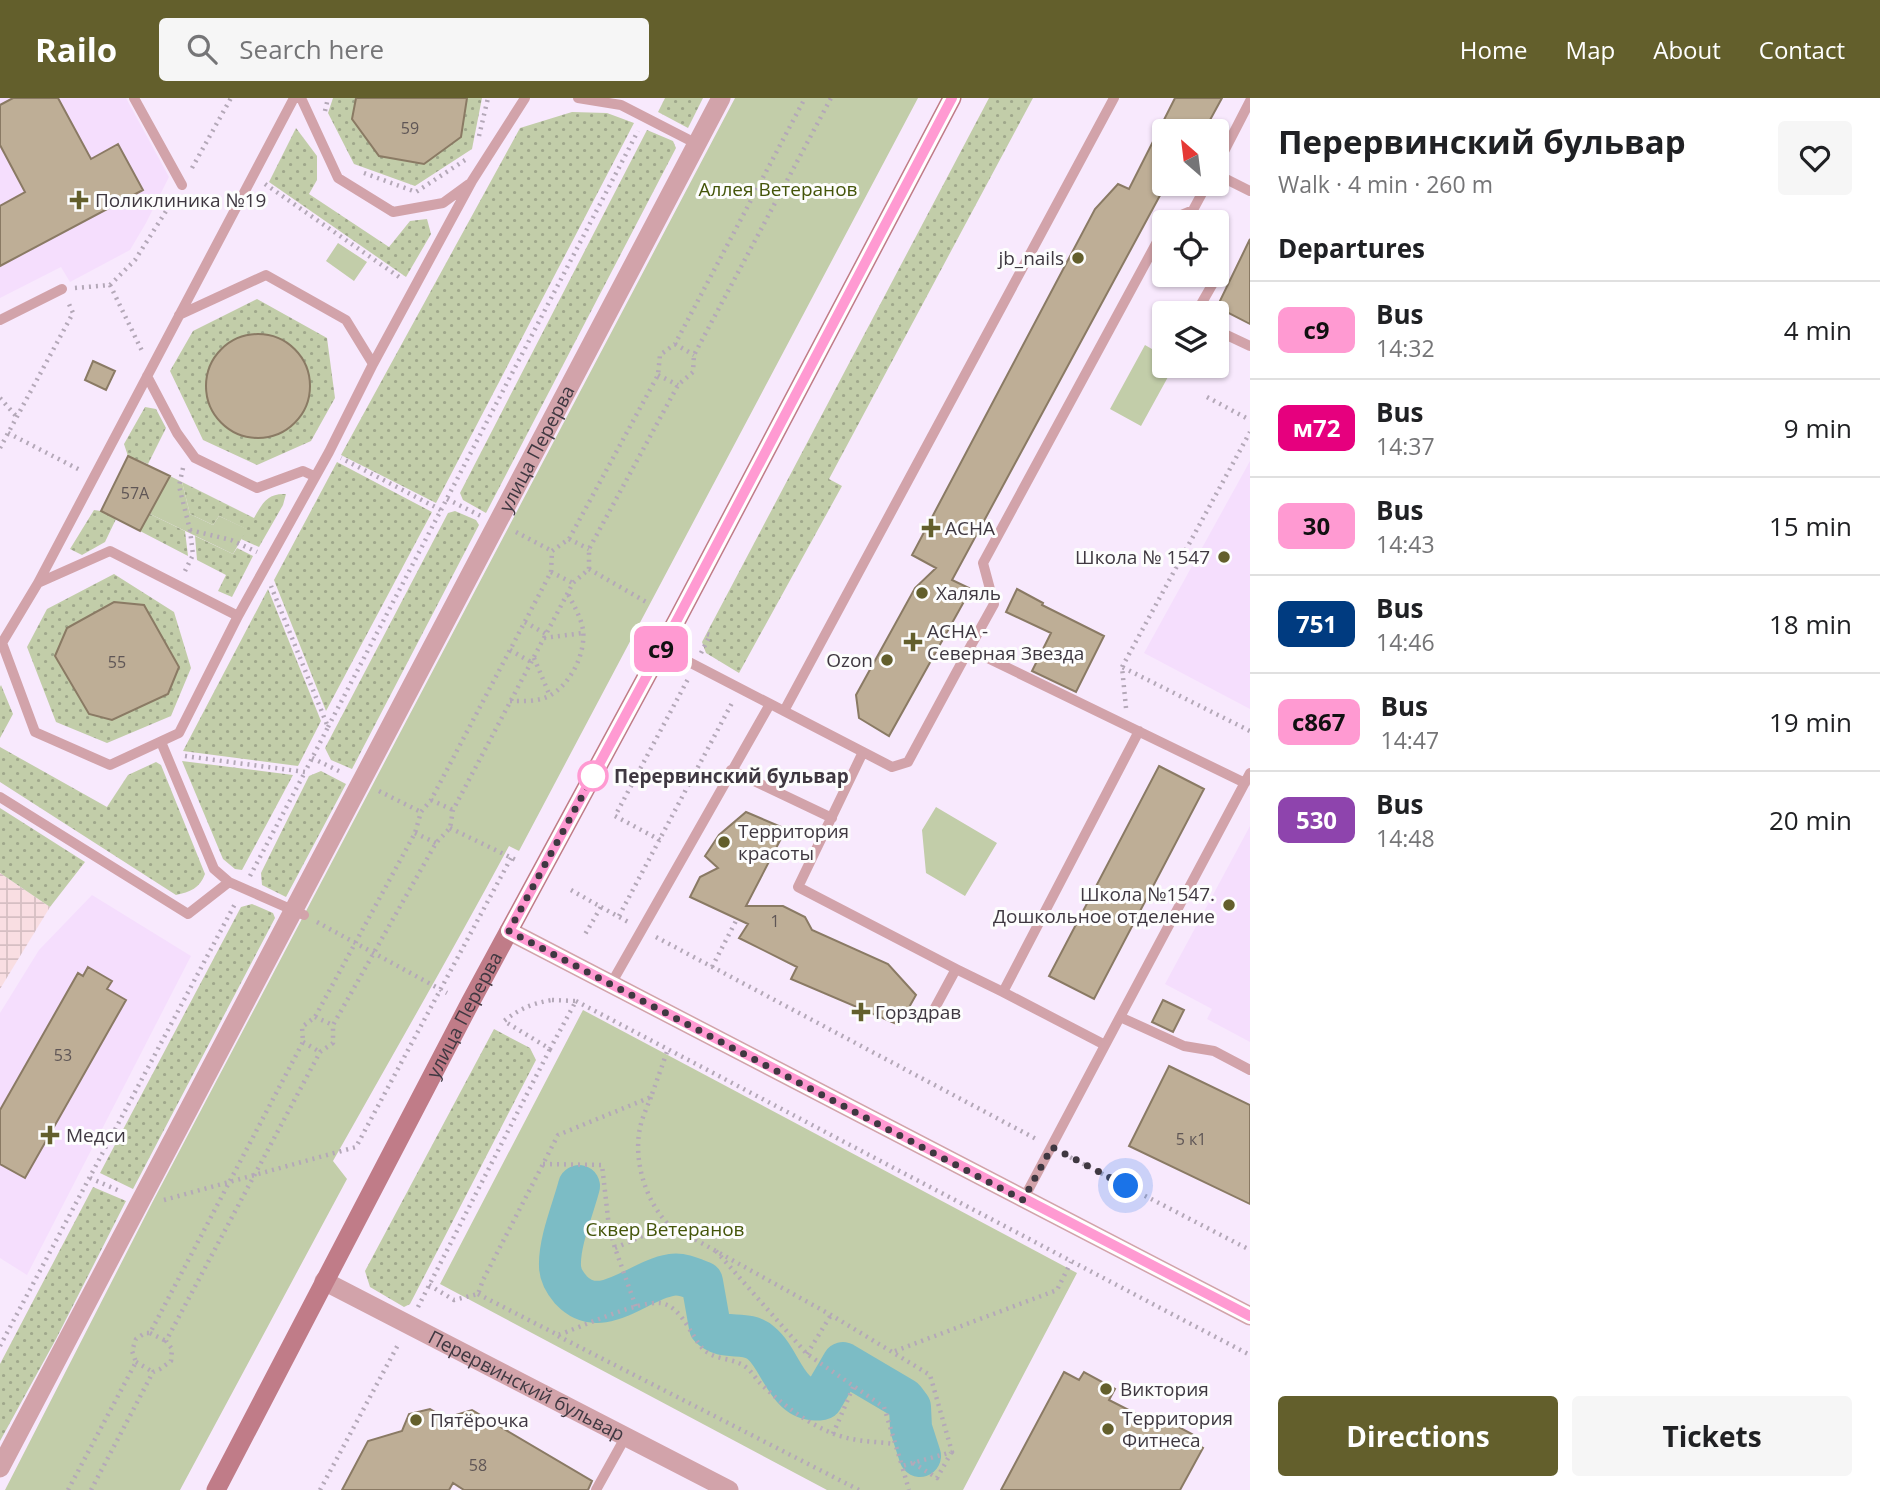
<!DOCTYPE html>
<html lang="en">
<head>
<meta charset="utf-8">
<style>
	body { margin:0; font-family:"Open Sans",sans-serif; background:#f6f6f6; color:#202124; height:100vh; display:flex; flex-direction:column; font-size:26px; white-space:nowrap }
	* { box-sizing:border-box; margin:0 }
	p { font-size:23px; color:#757577 }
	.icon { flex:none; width:38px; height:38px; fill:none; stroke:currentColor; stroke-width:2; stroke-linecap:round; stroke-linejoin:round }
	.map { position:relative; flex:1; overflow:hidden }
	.drawer { display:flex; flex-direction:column; background:#fff; width:630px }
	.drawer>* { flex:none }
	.badge { padding:0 14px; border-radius:10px; font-size:24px; line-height:46px }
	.needle { width:46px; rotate:332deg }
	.tools { position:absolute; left:1152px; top:21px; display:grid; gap:14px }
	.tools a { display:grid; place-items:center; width:77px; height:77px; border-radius:7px; background:#fff; box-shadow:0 2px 5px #0004; font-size:35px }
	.you { position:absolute; width:35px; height:35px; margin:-18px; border:5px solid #fff; border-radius:50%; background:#1a73e8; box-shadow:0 0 0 10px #1a73e833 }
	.map>.badge { position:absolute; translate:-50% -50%; box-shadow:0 0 0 4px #fff }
	h2 { padding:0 28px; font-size:26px; line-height:63px }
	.round { display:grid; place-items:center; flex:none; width:74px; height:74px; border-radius:7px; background:#f6f6f6 }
	.headline { display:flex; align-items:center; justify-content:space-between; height:119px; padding:0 28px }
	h1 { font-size:33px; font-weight:700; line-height:52px }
	.primary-button { display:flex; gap:14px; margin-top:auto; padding:14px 28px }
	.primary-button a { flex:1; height:80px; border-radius:7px; background:#635f2c; color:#fff; font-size:28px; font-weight:700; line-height:80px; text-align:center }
	.primary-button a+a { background:#f6f6f6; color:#202124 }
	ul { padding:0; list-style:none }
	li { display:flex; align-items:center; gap:21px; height:98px; padding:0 28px; border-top:2px solid #e0e0e0 }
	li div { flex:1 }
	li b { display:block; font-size:26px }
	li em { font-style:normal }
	li .badge { min-width:77px; font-weight:700; text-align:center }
	header { display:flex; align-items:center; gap:42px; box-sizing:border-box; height:98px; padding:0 35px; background:#635f2c; color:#fff }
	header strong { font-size:33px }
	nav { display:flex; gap:38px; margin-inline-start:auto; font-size:24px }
	.search { width:490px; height:63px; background:#f6f6f6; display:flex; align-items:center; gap:18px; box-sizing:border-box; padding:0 24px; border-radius:7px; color:#757577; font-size:26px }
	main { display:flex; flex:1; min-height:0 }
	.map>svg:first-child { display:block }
	.industrial { fill:url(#industrial-grid) }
	.built { fill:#f5defd }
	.grass { fill:url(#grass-dots) }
	.park { fill:#c2cda9 }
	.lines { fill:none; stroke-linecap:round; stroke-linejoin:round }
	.river { stroke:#7cbcc5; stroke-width:42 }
	.building { fill:#beae96; stroke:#8a7a64; stroke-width:2 }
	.path { stroke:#b4a8b8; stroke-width:4.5; stroke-dasharray:2 5; stroke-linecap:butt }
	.service { stroke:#d2a3aa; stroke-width:10 }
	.minor { stroke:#d2a3aa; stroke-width:19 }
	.tertiary { stroke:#d2a3aa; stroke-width:19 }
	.secondary { stroke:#c07c88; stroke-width:19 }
	.line-casing { stroke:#fff; stroke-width:16 }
	.line { stroke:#ff9ad2; stroke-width:10 }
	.walk { stroke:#3f3841; stroke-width:7; stroke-dasharray:0 12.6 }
	.poi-dot { fill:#635f2c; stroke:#fdfdfd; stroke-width:2.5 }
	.stop-dot { fill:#fff; stroke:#ff9ad2; stroke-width:3.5 }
	.labels { text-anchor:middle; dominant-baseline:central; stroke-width:6; stroke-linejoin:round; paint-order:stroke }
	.number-label { font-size:16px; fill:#5f5656 }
	.park-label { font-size:19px; fill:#44550a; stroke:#fdfdfd }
	.poi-label { font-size:19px; fill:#3f3841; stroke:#fdfdfd; text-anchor:start }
	.street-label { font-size:19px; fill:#3f3841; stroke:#fdfdfd }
	.stop-label { font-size:19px; font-weight:bold; fill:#3f3841; stroke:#fdfdfd; text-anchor:start }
</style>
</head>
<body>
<header>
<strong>Railo</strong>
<div class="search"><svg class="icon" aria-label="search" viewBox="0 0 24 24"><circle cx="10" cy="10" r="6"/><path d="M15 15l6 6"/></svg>Search here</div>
<nav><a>Home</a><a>Map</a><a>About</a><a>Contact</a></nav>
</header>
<main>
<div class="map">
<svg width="1250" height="1392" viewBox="0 0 1250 1392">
	<defs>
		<pattern id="industrial-grid" width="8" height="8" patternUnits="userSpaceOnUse" patternTransform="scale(1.75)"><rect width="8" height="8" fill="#f9dee2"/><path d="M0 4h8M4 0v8" fill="none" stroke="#d6bfc3"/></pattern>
		<pattern id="grass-dots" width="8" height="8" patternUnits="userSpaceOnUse" patternTransform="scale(1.75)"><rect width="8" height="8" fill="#c2cda9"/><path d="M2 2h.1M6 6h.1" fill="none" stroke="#9fa78b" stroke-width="1.8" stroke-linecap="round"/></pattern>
	</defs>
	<rect width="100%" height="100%" fill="#f8e9fd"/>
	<path class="industrial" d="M0,775L50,809L0,891Z"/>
	<path class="built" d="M0,0H126L169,79L146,125L130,152L70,184L61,169L0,200Z
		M1250,363V611L1144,555Z
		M1250,728V944L1207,921L1212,911L1165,886Z
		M92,797L191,858L27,1177L0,1160V915L39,852Z"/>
	<path class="grass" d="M333,0H482L472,51L415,88L354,66L328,15Z
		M665,0H703L688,30L658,14Z
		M989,0H1033L829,381L842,388L739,575L706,555L702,544Z
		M572,14L607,15L634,25L436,405L341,357L520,30Z
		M296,30L317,58V82L309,96L389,149L410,123L427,121L431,136L406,179L269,84Z
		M647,32L673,43L676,50L486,415L463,402L460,395Z
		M257,201L327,240L335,300L311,343L257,367L203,342L170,273L193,233Z
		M145,309L156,311L166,330L148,366L128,358L124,346Z
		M337,364L432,414L326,613L274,482Z
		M182,384L254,420C262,406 267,395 286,396L283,407L259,449L241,441L246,431L219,418L213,427L190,416Z
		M94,412L101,413L116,421L105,444L82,457L70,451Z
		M455,413L476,422L479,427L352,671L331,662L325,650L448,415Z
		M150,416L185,433L188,458L140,433Z
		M195,438L233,456L237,450L253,458L232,499L218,493L226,477L197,462Z
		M114,476L174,514L191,570L171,618L107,645L56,624L27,549L47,511Z
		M268,491L321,623L298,668L183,653Z
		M1,587L13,616L0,640V589Z
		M0,649L107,709L128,677L156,664L161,667L205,776C200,790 190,794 176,797L0,684Z
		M182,663L293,677L242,772L235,771L223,761Z
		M321,673L346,686L286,799L262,787L261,775L309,678Z
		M0,710L85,764L50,809L0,775Z
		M252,806L273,815L275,820L133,1091L100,1075L241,809Z
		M494,931L530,950L536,962L410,1206L404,1209L370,1189L365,1173Z
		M93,1089L126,1103L56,1241L0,1343V1266Z"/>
	<path class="park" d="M735,0H918L519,753L509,748C452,854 392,958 333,1063L347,1081L180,1392H5L152,1105Z
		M338,145L367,164L354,183L326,163Z
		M1145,247L1164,258V268H1174L1141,328L1110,311Z
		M170,378L182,384L190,416L213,427L219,418L247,431L233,456L150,416Z
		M936,709L997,745L965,798L926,775L922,732Z
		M583,912L1077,1175L963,1392H827L440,1186Z"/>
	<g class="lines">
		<path class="river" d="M579,1088C573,1111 559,1144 560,1168C560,1177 565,1185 571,1192C601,1224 638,1182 671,1177C682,1175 692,1180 702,1184L710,1229C725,1244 745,1231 761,1245C782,1262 787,1307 822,1301L843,1265L904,1301L910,1309L911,1330L920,1358"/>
	</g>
	<path class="building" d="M13,0H58L91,61L118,46L143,92L0,168V108L25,94L0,47V7Z
		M356,0H467L461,39L424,66L379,58L352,21Z
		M1175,0H1222L1204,33H1164V90L952,482L971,491L889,638L859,620L856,597L915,490L936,470L912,457L1095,111L1118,86L1129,91Z
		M1250,141V226L1217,209Z
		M206 288a52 52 0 1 1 104 0a52 52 0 1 1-104 0Z
		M93,263L115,273L106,292L85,282Z
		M128,358L170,378L140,433L101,413Z
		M1017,491L1043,505L1042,507L1104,538L1076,594L1032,573L1051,535L1006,514Z
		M114,504L144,507L179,569L168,596L112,622L89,616L55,558L67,530Z
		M1159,668L1204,691L1094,901L1049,878Z
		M746,714L786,731L746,808H783L805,819L812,832L888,866L916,897L899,927L791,881L797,869L739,840L748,826L690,799L700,779L718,770L705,758L719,737Z
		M88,869L112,883L107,891L126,902L25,1080L0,1066V1012L78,875L83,878Z
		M1163,902L1184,912L1173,934L1152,924Z
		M1169,968L1250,1007V1106L1129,1048Z
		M1064,1274L1079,1282L1084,1274L1115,1291L1109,1302L1156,1326L1160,1319L1192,1336L1188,1342L1203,1350L1180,1392H1001Z
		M430,1311L446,1320L472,1312L592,1383L588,1392H464L453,1385L449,1392H342L368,1343L402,1333L409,1316Z"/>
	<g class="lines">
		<path class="path" d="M325,13L328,0
			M479,38L488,0
			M192,70L231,0
			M364,75L416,94L465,62
			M265,86L402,181
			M110,187L143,255
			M75,190L110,187L135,162L175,99
			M675,246L694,257
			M658,277L678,287
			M1207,299L1250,322
			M0,300L17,319
			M8,335L82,373
			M0,350L73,215L69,206
			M183,370L179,388L190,432L193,457L185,473
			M447,401L481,418
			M441,412L638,33
			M190,432L231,442L257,454
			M516,434L552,453
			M569,441L589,451
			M589,471L648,505
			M551,474L573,485
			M525,524L546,536
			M544,540L583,535
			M510,552L531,564
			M701,555L710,537L703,535
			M534,560L550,598
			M1122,569L1250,334
			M510,603C523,603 537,604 549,598C570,587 586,556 583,532C581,519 574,508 568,496
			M1126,610L1122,569L1250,633
			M328,629L441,412L341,360
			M185,658L305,674L328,629L271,488
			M312,660L343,675
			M379,693L421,714
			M431,702L453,712
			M450,730L516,762
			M415,735L436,745
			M660,742L615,718L688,581
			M250,778L305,674
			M571,792L601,809L584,838
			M601,809L630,825
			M619,818L733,603
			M317,824L447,895
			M656,839L1038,1042
			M712,869L737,821
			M552,902L576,903L550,951L504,923C519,911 533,905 552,902Z
			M576,903L1250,1257
			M315,919L333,927
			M303,944L320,954
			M651,999C647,1009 642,1020 640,1030C633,1063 646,1104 669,1127L831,1217L930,1277L952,1354L902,1368L909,1392
			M1064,1056L1250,1152
			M543,1066L602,1067L609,1129L615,1150L636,1209
			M90,1080L122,1094
			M164,1102L356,1049L511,760
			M615,1150L668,1127
			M716,1153L807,1256L884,1309L902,1368
			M429,1187L454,1202L478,1196L483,1182L558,1037L651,999L668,951
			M478,1196L558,1237C581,1229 637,1203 660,1205C681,1207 691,1238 703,1251C715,1263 734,1259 747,1270C752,1274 756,1281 761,1286C785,1309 819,1335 852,1341C866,1344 881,1344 895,1346
			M418,1209L550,951
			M150,1235L166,1243
			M558,1238L859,1392
			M0,1248L236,804
			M895,1253L1057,1192L1071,1164
			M807,1256L831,1217
			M136,1264L153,1274
			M833,1336L854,1287
			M913,1365L937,1380L951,1355
			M68,1392L136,1264L132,1253L136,1241L145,1235H150L303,944L302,929L315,919L415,735L421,714L431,702L551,474L552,453L569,441L658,277L660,257L675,246L805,0
			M91,1392L153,1274L160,1271L171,1263L172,1251L166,1243L320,954L333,945V927L436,745L450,730L453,712L573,485L589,471V451L678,287L693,274L694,257L831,0
			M320,1392L399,1245"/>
		<path class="service" d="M134,0L182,87
			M294,0L38,485L2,545L35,634L110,667L179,635L238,518L329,354L373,266L472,83L525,0
			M301,0L338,80L393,114L443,105L469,86
			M578,0L621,7L697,46
			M1216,69L1250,3
			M1216,76L1250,93
			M1167,124L1169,122L1193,112L1207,86
			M1196,215L1216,180L1215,177
			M179,217L266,177L346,222L373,266
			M0,222L62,191
			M1216,232L1250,248
			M147,278L177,335L195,360L257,390L303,373L314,378
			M38,485L110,453L238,518
			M662,550L892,669L908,664L969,551L1245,685
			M969,551L994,506L983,465L1164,131
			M784,613L1114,0
			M161,644L214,771L229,784L304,817
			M863,654L798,789L956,871
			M731,672L832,720
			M0,699L188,816L229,784
			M611,886L770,606
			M1120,919L1250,675
			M929,921L956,871L1003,894
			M1105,947L1003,894L1139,633
			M1023,1102L1120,919L1184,948L1214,953L1250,972
			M596,1392L626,1338"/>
		<path class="minor" id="s1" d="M324,1183L729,1392"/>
		<g class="tertiary">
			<path d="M509,833L1250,1218"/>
			<path id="s2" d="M0,1370L721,0"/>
		</g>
		<path class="secondary" id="s3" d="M216,1392L470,905L677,522L952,0"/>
	</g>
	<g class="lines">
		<defs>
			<path id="line" d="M952,0L677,522L509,833L1250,1218"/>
		</defs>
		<use href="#line" class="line-casing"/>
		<use href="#line" class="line"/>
		<path class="walk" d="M593,678L509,833L1023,1102L1052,1049L1126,1088"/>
	</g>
	<g class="poi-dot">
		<path d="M75.5 91.5h7v7h7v7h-7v7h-7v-7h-7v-7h7z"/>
		<circle cx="1078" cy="160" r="7"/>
		<path d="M927.5 419.5h7v7h7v7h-7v7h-7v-7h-7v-7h7z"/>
		<circle cx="1224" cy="459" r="7"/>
		<circle cx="922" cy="495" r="7"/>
		<path d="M909.5 533.5h7v7h7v7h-7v7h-7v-7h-7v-7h7z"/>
		<circle cx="887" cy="562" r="7"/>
		<circle cx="724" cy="744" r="7"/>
		<circle cx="1229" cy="807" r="7"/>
		<path d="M857.5 903.5h7v7h7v7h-7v7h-7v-7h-7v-7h7z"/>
		<path d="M46.5 1026.5h7v7h7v7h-7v7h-7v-7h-7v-7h7z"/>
		<circle cx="1106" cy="1291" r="7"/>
		<circle cx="416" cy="1322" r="7"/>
		<circle cx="1108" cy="1331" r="7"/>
	</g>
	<circle class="stop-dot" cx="593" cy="678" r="14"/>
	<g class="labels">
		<g class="number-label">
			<text x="410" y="30">59</text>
			<text x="135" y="395">57А</text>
			<text x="117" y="564">55</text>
			<text x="775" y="823">1</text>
			<text x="63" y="957">53</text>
			<text x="1191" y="1041">5 к1</text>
			<text x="478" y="1367">58</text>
		</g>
		<g class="park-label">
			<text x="778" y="91">Аллея Ветеранов</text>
			<text x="665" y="1131">Сквер Ветеранов</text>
		</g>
		<g class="poi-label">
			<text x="95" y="102">Поликлиника №19</text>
			<text x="1064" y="160" text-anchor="end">jb_nails</text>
			<text x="945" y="430">АСНА</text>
			<text x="1210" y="459" text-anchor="end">Школа № 1547</text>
			<text x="936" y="495">Халяль</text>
			<text x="927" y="533">АСНА -<tspan x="927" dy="22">Северная Звезда</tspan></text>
			<text x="873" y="562" text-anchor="end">Ozon</text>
			<text x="738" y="733">Территория<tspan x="738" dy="22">красоты</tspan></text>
			<text x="1215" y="796" text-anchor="end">Школа №1547.<tspan x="1215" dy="22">Дошкольное отделение</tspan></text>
			<text x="875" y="914">Горздрав</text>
			<text x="66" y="1037">Медси</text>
			<text x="1120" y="1291">Виктория</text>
			<text x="1122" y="1320">Территория<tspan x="1122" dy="22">Фитнеса</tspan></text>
			<text x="430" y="1322">Пятёрочка</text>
		</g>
		<g class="street-label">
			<text stroke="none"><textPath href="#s2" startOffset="1152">улица Перерва</textPath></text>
			<text stroke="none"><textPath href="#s3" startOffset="536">улица Перерва</textPath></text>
			<text stroke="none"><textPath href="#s1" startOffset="228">Перервинский бульвар</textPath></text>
		</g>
		<g class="stop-label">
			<text x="614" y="678">Перервинский бульвар</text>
		</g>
	</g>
</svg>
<div class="tools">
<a><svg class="needle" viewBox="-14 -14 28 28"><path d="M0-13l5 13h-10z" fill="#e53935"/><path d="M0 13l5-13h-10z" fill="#757577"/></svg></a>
<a><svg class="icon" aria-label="locate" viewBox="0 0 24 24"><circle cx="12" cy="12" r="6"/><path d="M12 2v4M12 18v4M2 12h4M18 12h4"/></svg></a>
<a><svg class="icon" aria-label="layers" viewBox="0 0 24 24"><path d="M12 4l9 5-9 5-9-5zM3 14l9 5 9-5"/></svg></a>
</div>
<div class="you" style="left:1126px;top:1088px"></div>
<b class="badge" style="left:661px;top:551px;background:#ff9ad2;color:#111">с9</b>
</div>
<section class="drawer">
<div class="headline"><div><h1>Перервинский бульвар</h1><p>Walk · 4 min · 260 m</p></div><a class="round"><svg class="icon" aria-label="heart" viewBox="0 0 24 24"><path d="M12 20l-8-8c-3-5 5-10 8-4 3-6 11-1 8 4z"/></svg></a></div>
<h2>Departures</h2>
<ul>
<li><span class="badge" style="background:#ff9ad2;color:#111">с9</span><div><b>Bus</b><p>14:32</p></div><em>4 min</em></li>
<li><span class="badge" style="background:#e6007e;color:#fff">м72</span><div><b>Bus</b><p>14:37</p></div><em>9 min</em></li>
<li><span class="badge" style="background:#ff9ad2;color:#111">30</span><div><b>Bus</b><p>14:43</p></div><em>15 min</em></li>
<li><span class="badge" style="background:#003b80;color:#fff">751</span><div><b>Bus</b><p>14:46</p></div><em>18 min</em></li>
<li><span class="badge" style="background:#ff9ad2;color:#111">с867</span><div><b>Bus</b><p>14:47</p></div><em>19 min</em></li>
<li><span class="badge" style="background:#8e44ad;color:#fff">530</span><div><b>Bus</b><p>14:48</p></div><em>20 min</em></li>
</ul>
<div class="primary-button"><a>Directions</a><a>Tickets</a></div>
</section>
</main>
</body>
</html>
